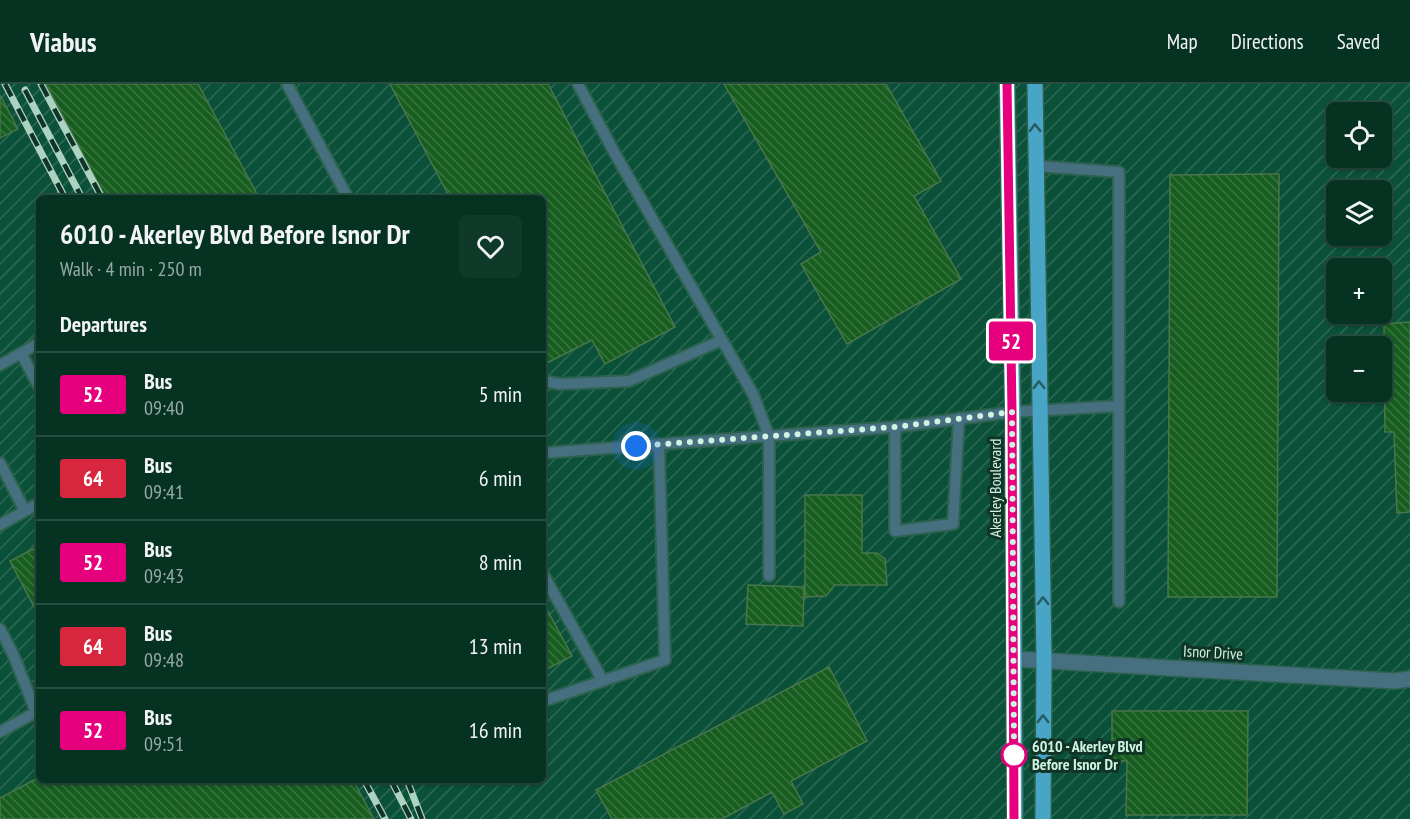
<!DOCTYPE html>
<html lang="en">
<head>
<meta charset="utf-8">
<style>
	body { margin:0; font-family:"PT Sans Narrow",sans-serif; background:#0f3a2a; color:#f1f3f6; height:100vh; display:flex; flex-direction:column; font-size:22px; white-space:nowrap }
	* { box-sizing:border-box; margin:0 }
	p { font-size:20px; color:#98aaa5 }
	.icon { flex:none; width:33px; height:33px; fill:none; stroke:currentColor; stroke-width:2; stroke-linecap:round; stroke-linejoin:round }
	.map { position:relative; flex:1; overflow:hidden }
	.details { position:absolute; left:36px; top:111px; width:510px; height:588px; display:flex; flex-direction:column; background:#063222; border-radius:9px; box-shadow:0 2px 4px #0004,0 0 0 2px #274d40 }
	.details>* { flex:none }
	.badge { padding:0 12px; border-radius:4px; font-size:21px; line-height:39px }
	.controls { position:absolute; left:1326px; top:18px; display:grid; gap:12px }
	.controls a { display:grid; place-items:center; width:66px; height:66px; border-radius:9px; background:#063222; box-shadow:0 2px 4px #0004,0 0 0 2px #274d40; font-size:30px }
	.you { position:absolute; width:30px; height:30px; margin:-15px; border:4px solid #fff; border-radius:50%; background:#1a73e8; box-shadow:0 0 0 9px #1a73e833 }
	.map>.badge { position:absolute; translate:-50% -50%; box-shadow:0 0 0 3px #fff }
	h2 { padding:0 24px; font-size:22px; line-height:54px }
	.round { display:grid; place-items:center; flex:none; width:63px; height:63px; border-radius:9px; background:#0f3a2a }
	.summary { display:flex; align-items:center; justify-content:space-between; height:102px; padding:0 24px }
	h1 { font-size:28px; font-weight:800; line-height:45px }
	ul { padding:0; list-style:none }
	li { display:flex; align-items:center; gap:18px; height:84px; padding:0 24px; border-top:2px solid #274d40 }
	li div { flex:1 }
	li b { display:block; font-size:22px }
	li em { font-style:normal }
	li .badge { min-width:66px; font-weight:700; text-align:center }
	header { display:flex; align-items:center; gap:36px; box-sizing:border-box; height:84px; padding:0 30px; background:#063222; border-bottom:2px solid #274d40 }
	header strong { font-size:28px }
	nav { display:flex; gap:33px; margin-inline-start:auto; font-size:21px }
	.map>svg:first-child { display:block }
	.industrial { fill:url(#industrial-furrows); fill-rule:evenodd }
	.building { fill:url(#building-back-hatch); stroke:#4a764b; stroke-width:1.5 }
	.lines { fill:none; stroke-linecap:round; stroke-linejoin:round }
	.service-casing { stroke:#2c624e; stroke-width:14 }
	.tertiary-casing { stroke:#2c624e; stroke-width:18 }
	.primary-casing { stroke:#2c624e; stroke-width:18 }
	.service { stroke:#466f7f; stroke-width:10 }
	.tertiary { stroke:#466f7f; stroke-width:15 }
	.primary { stroke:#49a5c6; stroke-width:15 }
	.rail-casing { stroke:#acd2c2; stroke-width:7 }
	.rail { stroke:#103527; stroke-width:4.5; stroke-dasharray:14; stroke-linecap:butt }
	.oneway { stroke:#245c5f }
	.line-casing { stroke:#fff; stroke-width:14 }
	.line { stroke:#e6007e; stroke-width:9 }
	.walk { stroke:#d0f2e2; stroke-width:6; stroke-dasharray:0 10.8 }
	.stop-dot { fill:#fff; stroke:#e6007e; stroke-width:3 }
	.labels { text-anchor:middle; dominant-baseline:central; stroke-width:6; stroke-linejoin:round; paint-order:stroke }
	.street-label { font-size:16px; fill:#d0f2e2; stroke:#103527 }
	.stop-label { font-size:16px; font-weight:bold; fill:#d0f2e2; stroke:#103527; text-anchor:start }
</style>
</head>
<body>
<header>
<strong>Viabus</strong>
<nav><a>Map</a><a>Directions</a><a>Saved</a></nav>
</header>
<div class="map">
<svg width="1410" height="735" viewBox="0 0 1410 735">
	<defs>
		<pattern id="industrial-furrows" width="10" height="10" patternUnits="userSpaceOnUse" patternTransform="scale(1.5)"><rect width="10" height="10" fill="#0b5039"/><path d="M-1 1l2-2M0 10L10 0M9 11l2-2" fill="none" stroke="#2e6a55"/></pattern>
		<pattern id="building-back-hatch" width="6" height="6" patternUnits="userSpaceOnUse" patternTransform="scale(1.5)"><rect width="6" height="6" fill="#175d1f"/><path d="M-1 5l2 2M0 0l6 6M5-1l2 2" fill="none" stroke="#38753f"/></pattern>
	</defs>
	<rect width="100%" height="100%" fill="#08422e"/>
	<path class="industrial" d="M0,0H1410V735H0ZM1336,28H1382V74H1336ZM1336,106H1382V152H1336ZM39,114H543V696H39ZM1336,184H1382V230H1336ZM1336,262H1382V308H1336Z"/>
	<path class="building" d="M46,0H198L259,114H106Z
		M390,0H548L675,243L605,280L592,256L543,281V114H450Z
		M724,0H886L941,97L914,112L961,195L847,260L801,180L821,168Z
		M0,11L18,45L0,54Z
		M1279,90L1277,513H1168L1170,91Z
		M1410,238V428L1397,429L1394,348H1385L1384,240Z
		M805,411H862V469H877L885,475L887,501H835L826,512L805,513Z
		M39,462V532L10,477Z
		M748,501L804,503L803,542L746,540Z
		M543,518L572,572L543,587Z
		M829,583L867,657L791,697L803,720L784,730L772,708L722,735H612L596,706Z
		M1112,627H1248L1247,731H1126L1127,677H1112Z
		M34,696H353L374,735H0V714Z"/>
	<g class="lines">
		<defs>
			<path id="service" d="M287,0L348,114
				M1036,82L1119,88V518
				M21,269L39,303
				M0,281L39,259
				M543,297L560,300L629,297L722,256
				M959,334L953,440L895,447V343L1013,328L1119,322
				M543,369L769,352L753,310L614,68L578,0
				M0,379L25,427
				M0,441L39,419
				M543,490L603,597
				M769,492V352L895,343
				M0,545L13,570L36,628L0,648
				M543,617L665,576L659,360"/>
			<path id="tertiary" d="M1015,575L1394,597L1410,595"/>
			<path id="primary" d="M1007,0L1013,328L1015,735
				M1035,0L1044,575L1043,735"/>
		</defs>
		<use href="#service" class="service-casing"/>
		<use href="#tertiary" class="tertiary-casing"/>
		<use href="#primary" class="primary-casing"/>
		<use href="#service" class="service"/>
		<use href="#tertiary" class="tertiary"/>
		<use href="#primary" class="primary"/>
		<defs>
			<path id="rail" d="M5,0L65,114
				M41,0L102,114
				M25,6L82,114
				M364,696L385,735
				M391,696L411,735
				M407,696L422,735"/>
		</defs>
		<use href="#rail" class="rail-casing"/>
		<use href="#rail" class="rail"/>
	</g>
	<defs><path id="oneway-chevron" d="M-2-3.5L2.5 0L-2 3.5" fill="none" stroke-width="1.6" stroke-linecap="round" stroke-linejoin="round" transform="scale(1.5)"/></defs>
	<g class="oneway">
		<use href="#oneway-chevron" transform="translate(1035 44) rotate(-91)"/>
		<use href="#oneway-chevron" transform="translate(1039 301) rotate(-91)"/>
		<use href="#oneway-chevron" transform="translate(1043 517) rotate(-91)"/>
		<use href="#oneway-chevron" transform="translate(1043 635) rotate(-90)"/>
	</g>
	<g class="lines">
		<defs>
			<path id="line" d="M1007,0L1012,328L1014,735"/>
		</defs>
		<use href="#line" class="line-casing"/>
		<use href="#line" class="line"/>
		<path class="walk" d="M636,362L895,343L1012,328L1014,671"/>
	</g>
	<circle class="stop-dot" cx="1014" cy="671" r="12"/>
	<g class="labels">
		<g class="street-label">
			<text transform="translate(995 404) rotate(-90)">Akerley Boulevard</text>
			<text transform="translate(1213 568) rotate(3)">Isnor Drive</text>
		</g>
		<g class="stop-label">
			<text x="1032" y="662">6010 - Akerley Blvd<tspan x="1032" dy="18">Before Isnor Dr</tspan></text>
		</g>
	</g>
</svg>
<div class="controls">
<a><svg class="icon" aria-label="locate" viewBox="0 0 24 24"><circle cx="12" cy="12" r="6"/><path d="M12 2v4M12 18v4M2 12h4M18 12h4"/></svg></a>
<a><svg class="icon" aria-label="layers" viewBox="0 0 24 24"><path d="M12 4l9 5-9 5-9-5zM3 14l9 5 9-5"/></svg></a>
<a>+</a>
<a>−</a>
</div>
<div class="you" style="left:636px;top:362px"></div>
<b class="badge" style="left:1011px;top:257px;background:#e6007e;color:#fff">52</b>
<section class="details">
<div class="summary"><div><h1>6010 - Akerley Blvd Before Isnor Dr</h1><p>Walk · 4 min · 250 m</p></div><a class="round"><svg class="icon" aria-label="heart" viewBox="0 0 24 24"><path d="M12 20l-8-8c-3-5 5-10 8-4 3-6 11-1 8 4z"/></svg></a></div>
<h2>Departures</h2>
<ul>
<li><span class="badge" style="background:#e6007e;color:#fff">52</span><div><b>Bus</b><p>09:40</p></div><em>5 min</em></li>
<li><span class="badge" style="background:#d7263d;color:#fff">64</span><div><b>Bus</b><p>09:41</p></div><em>6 min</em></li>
<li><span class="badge" style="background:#e6007e;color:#fff">52</span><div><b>Bus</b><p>09:43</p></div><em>8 min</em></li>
<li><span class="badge" style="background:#d7263d;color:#fff">64</span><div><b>Bus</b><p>09:48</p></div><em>13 min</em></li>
<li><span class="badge" style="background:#e6007e;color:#fff">52</span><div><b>Bus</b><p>09:51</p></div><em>16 min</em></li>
</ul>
</section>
</div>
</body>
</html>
